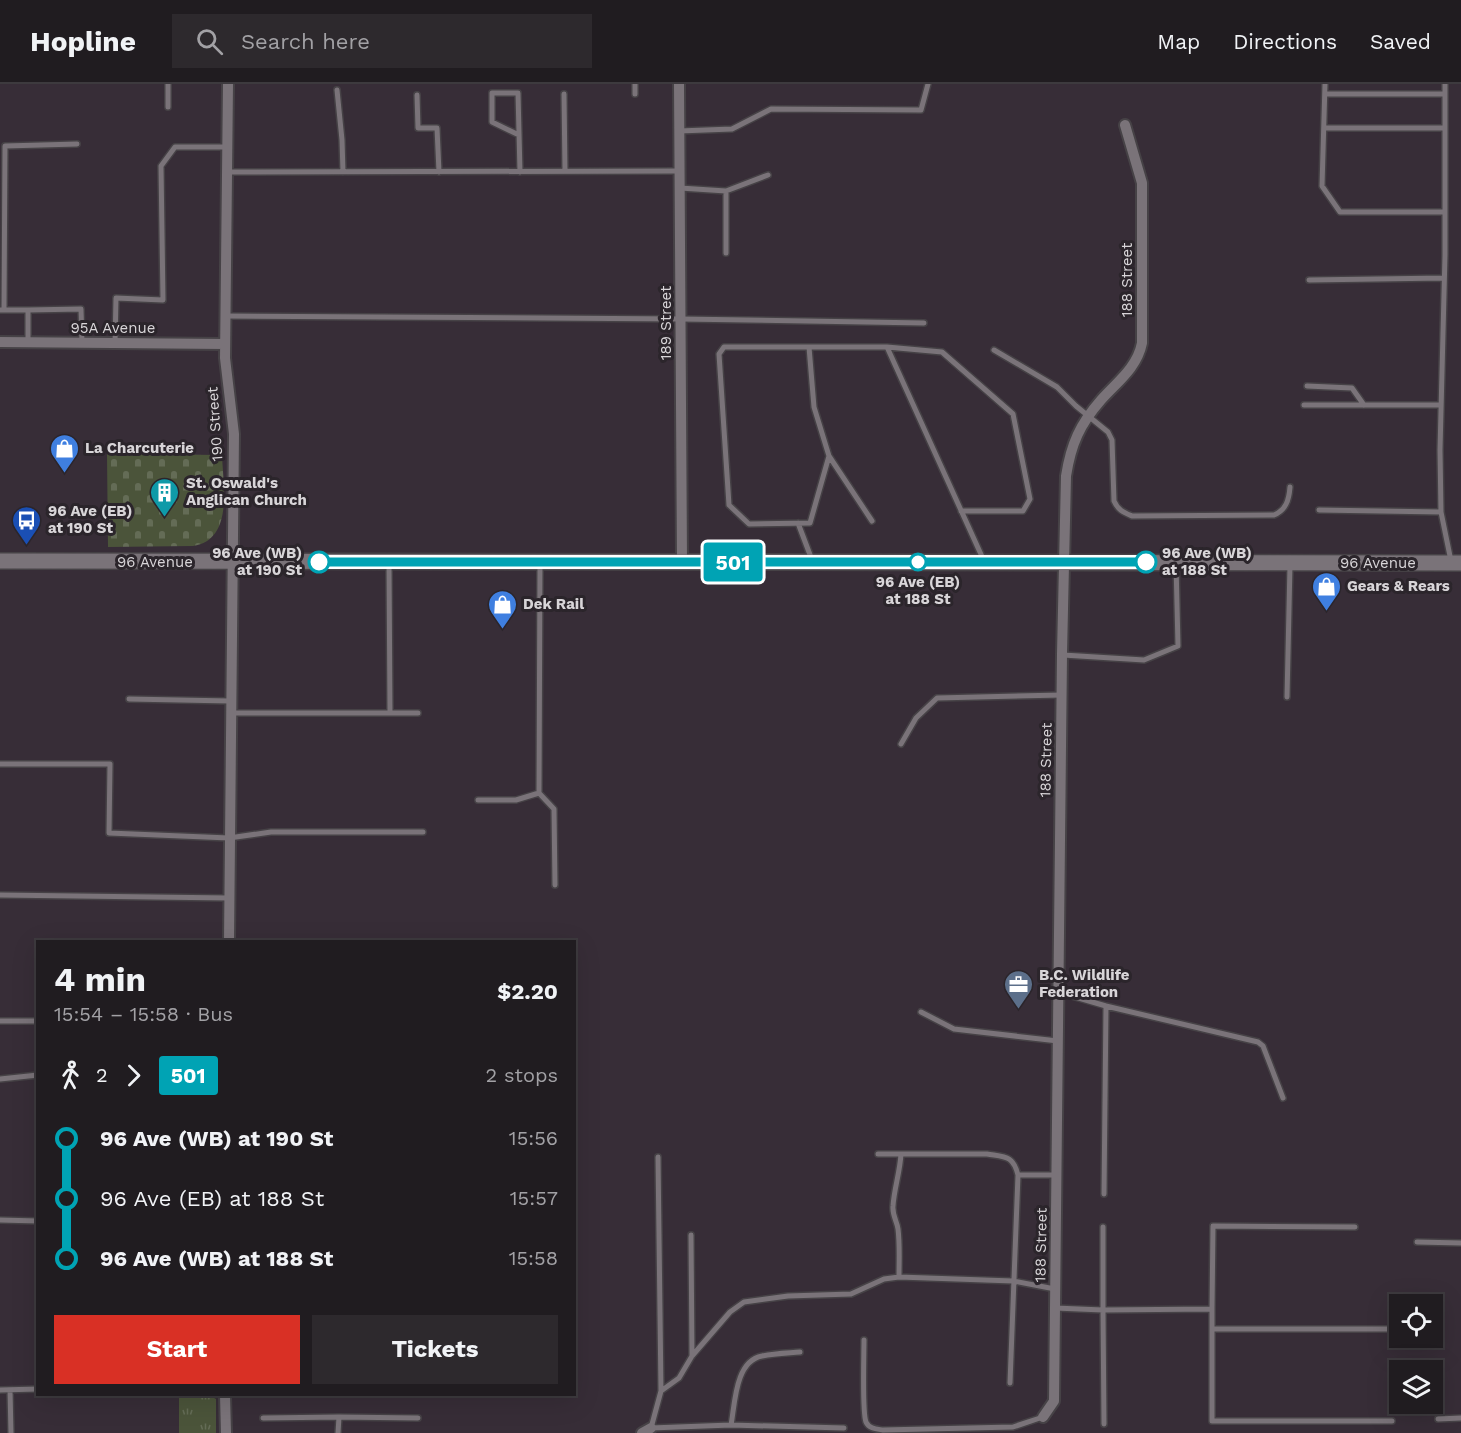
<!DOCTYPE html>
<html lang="en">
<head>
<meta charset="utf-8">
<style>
	body { margin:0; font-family:"Work Sans",sans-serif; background:#2d292d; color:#f1f3f6; height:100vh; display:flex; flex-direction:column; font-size:22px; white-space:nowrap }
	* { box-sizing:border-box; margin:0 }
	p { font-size:20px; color:#a2a1a5 }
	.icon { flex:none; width:33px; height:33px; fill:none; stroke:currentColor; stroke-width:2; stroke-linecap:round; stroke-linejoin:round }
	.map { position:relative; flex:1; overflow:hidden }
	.drawer { position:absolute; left:36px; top:856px; width:540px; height:456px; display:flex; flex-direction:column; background:#201c20; border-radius:0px; box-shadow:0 6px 24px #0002,0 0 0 2px #3d3a3e }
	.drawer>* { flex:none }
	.badge { padding:0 12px; border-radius:4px; font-size:21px; line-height:39px }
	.fabs { position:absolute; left:1389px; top:1210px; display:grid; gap:12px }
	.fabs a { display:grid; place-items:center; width:54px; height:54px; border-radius:0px; background:#201c20; box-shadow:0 6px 24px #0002,0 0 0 2px #3d3a3e; font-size:30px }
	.map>.badge { position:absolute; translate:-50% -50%; box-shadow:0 0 0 3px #fff }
	.legs { display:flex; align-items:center; gap:9px; height:66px; padding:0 18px; font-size:20px }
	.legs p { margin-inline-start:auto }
	.head { display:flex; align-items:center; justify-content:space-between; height:102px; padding:0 18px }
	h1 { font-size:33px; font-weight:700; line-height:45px }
	.button { display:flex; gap:12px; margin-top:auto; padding:12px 18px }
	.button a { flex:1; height:69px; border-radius:0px; background:#d93025; color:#fff; font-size:24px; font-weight:700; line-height:69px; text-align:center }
	.button a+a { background:#2d292d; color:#f1f3f6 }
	ul { padding:0 18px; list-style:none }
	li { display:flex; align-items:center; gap:21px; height:60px; font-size:22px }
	li i { display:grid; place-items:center; width:9px; height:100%; margin:0 8px; background:currentColor }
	li i::after { content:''; width:15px; height:15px; margin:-8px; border:4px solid; border-radius:50%; background:#201c20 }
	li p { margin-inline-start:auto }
	li:first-child i { background:linear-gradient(#0000 50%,currentColor 0) }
	li:last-child i { background:linear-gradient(currentColor 50%,#0000 0) }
	header { display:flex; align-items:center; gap:36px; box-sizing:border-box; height:84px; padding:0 30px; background:#201c20; border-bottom:2px solid #3d3a3e }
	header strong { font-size:28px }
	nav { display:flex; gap:33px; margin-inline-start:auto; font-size:21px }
	.search { width:420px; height:54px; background:#2d292d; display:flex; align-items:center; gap:15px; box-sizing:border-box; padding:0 21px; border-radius:0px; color:#a2a1a5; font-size:22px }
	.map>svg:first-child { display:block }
	.built { fill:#372d37; fill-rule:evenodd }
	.grass { fill:url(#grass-tufts) }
	.cemetery { fill:url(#cemetery-stones) }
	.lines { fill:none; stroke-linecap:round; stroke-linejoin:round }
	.lane-casing { stroke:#464246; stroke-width:8 }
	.street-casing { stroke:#464246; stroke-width:14 }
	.secondary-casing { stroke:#464246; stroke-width:18 }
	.lane { stroke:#7a7379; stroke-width:5 }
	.street { stroke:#7a7379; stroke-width:10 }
	.secondary { stroke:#7a7379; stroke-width:15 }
	.line-1-casing { stroke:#fff; stroke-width:14 }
	.line-1 { stroke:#00a3b4; stroke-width:9 }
	.stop-1-dot { fill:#fff; stroke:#00a3b4; stroke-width:3 }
	.labels { text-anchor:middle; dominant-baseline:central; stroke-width:6; stroke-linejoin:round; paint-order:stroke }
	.street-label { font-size:15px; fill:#d8d5d8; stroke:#2b252b }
	.poi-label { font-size:15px; font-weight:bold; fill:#d8d5d8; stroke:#2b252b; text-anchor:start }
	.stop-label { font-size:15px; font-weight:bold; fill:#d8d5d8; stroke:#2b252b; text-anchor:end }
</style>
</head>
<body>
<header>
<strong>Hopline</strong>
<div class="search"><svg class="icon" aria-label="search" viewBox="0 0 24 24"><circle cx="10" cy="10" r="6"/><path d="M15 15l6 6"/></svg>Search here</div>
<nav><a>Map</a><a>Directions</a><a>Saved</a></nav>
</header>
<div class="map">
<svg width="1461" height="1349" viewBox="0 0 1461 1349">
	<defs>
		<pattern id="grass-tufts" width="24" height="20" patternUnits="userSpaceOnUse" patternTransform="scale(1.5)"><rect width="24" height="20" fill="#4b543a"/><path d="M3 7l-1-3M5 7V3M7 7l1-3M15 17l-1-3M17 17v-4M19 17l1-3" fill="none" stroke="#646c56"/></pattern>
		<pattern id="cemetery-stones" width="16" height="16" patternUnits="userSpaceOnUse" patternTransform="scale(1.5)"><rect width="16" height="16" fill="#4b543a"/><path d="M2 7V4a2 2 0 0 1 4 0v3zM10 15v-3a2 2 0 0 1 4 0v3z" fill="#646c56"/></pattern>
	</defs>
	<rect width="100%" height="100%" fill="#2b252b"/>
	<path class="built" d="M0,0H1461V1349H0ZM38,858H574V1311H38ZM1400,1221H1432V1254H1400ZM1400,1287H1432V1320H1400Z"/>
	<path class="grass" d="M179,1311L210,1312L216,1315V1349H179Z"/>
	<path class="cemetery" d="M107,370L222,371C223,401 234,456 193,462L108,463Z"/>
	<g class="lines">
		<defs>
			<path id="lane" d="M168,0V23
				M1325,0L1322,102L1340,128H1444
				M1445,0V171L1440,366L1441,428L1451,477
				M337,6L342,56L343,88
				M564,10L565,87
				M635,10V0
				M1325,10H1444
				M417,11L418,44H437L439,88
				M1325,44H1444
				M679,47L732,45L771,25L921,26L928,0
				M519,51L492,38V9H518L520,88
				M228,88L679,87
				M680,104L726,107L768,91
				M726,107V169
				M1309,196L1444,194
				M0,226H28
				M4,226L5,62L77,60
				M226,232L681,235L924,239
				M28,258V226L81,225L82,259
				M115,259L116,214L163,216L161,82L175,63H227
				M809,263L814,323L829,372L810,439L749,440L729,421L719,270L724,263H887L984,477
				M887,263L942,268L1013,330L1030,415L1023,427H961
				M994,266L1057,303L1076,322L1108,348L1112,356L1114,417C1118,426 1123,428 1132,432L1274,431C1286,426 1289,416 1290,403
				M1307,302L1352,304L1364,321
				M1304,321H1441
				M829,372L872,437
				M1319,426L1441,428
				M798,439L812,476
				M540,479L539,709L554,725L555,801
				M389,480L390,629
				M1063,571L1144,576L1178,562L1176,479
				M1287,613L1290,481
				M129,615L230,617
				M231,629H418
				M901,660L916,634L937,614L1062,611
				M0,680H110L109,749L229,754L271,748H423
				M478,716H516L539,709
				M0,811L229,814
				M1058,908L1106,922L1258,958L1263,962L1283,1014
				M921,928L954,945L1058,957
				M0,937H38
				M0,995L38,991
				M878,1070H987C1005,1073 1013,1071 1018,1091
				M658,1073L661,1307
				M1104,1110L1106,922
				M0,1136L38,1137
				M1103,1143V1226L1212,1225V1337H1392
				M691,1151L692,1272
				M1417,1158L1461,1159
				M899,1193C899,1177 900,1161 898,1145C897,1137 892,1131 893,1122C894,1105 900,1088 901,1070
				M1055,1224L1103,1226L1104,1340
				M1212,1225L1213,1142L1355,1143
				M1212,1245H1393
				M864,1256C864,1271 862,1328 866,1338C869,1345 877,1345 883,1346L1013,1343L1043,1333
				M1010,1299L1018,1091H1056
				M0,1306L38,1305
				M10,1306L11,1349
				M263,1334L339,1333
				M1438,1335L1461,1334
				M731,1341C735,1320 735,1277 762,1272C775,1269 788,1269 800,1268
				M844,1344L731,1341L651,1344L661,1307L679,1294L692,1272L730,1228L744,1218L788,1212L851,1210L884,1195L899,1193L1013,1197L1055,1205
				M338,1349L339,1333L418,1334"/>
			<path id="street" d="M228,0L225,274L234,350L229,858
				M679,0L682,478
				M0,258L225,260
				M225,1311L226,1349
				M1043,1333L1054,1317L1062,570L1066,392C1071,360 1080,340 1101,316C1117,298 1137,284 1142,259V99L1125,41
				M642,1349L651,1344"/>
			<path id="secondary" d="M0,477L1461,479"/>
		</defs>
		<use href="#lane" class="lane-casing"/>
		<use href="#street" class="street-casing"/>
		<use href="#secondary" class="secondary-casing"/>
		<use href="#lane" class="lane"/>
		<use href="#street" class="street"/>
		<use href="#secondary" class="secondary"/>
	</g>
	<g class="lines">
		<defs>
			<path id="line-1" d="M319,478H1146"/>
		</defs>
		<use href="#line-1" class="line-1-casing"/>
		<use href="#line-1" class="line-1"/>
	</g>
	<defs>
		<symbol id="shop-pin" viewBox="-11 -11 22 30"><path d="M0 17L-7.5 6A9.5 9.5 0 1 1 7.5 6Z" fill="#3f7fe0" stroke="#2b252b"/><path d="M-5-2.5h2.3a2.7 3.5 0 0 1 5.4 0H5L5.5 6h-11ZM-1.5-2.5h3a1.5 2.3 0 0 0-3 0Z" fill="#fff"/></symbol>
		<symbol id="building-pin" viewBox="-11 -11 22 30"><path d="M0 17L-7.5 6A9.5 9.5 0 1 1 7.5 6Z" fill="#0f9aa8" stroke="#2b252b"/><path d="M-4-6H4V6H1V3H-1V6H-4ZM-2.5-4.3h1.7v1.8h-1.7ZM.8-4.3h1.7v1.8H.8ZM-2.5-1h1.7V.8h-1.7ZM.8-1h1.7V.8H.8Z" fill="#fff"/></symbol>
		<symbol id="bus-pin" viewBox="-11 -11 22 30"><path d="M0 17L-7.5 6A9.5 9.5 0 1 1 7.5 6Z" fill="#1a4fb4" stroke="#2b252b"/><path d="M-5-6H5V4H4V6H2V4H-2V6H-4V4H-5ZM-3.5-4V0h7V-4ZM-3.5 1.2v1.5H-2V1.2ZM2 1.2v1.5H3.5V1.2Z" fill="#fff"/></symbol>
		<symbol id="office-pin" viewBox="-11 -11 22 30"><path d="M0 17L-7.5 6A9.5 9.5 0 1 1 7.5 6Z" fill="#5c6f8a" stroke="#2b252b"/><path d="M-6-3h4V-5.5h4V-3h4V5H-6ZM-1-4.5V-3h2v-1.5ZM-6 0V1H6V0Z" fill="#fff"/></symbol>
	</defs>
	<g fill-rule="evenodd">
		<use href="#shop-pin" x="48" y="348" width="33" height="45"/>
		<use href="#building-pin" x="148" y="392" width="33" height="45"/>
		<use href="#bus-pin" x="10" y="420" width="33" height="45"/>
		<use href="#shop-pin" x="1310" y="486" width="33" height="45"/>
		<use href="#shop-pin" x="486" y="504" width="33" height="45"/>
		<use href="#office-pin" x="1002" y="884" width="33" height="45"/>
	</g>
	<g class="stop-1-dot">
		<circle cx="319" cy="478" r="10"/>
		<circle cx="918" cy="478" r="8"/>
		<circle cx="1146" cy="478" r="10"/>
	</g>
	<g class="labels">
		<g class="street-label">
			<text transform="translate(1127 196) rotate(-90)">188 Street</text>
			<text transform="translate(666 239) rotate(-90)">189 Street</text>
			<text x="113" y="244">95A Avenue</text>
			<text transform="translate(215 340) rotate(-94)">190 Street</text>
			<text x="155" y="478">96 Avenue</text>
			<text x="1378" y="479">96 Avenue</text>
			<text transform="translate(1046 676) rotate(-89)">188 Street</text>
			<text transform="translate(1041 1161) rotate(-89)">188 Street</text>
		</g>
		<g class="poi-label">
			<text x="85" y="364">La Charcuterie</text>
			<text x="186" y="399">St. Oswald's<tspan x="186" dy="17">Anglican Church</tspan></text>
			<text x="48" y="427">96 Ave (EB)<tspan x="48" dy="17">at 190 St</tspan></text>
			<text x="1347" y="502">Gears &amp; Rears</text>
			<text x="523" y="520">Dek Rail</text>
			<text x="1039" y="891">B.C. Wildlife<tspan x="1039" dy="17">Federation</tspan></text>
		</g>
		<g class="stop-label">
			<text x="302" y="469">96 Ave (WB)<tspan x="302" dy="17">at 190 St</tspan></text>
			<text x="1162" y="469" text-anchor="start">96 Ave (WB)<tspan x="1162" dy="17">at 188 St</tspan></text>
			<text x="918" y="498" text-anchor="middle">96 Ave (EB)<tspan x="918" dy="17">at 188 St</tspan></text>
		</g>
	</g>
</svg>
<div class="fabs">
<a><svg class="icon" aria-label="locate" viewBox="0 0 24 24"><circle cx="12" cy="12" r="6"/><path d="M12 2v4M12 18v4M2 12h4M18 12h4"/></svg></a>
<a><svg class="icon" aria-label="layers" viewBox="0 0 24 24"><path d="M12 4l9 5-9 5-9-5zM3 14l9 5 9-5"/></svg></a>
</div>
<b class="badge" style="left:733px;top:478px;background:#00a3b4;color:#fff">501</b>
<section class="drawer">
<div class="head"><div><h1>4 min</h1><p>15:54 – 15:58 · Bus</p></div><b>$2.20</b></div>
<div class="legs"><svg class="icon" aria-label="walk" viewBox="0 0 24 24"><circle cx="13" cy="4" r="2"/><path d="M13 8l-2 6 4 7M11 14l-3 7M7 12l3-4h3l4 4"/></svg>2<svg class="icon" aria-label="forward" viewBox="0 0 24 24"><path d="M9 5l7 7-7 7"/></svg><b class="badge" style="background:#00a3b4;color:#fff">501</b><p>2 stops</p></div>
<ul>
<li><i style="color:#00a3b4"></i><b>96 Ave (WB) at 190 St</b><p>15:56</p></li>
<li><i style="color:#00a3b4"></i><span>96 Ave (EB) at 188 St</span><p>15:57</p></li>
<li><i style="color:#00a3b4"></i><b>96 Ave (WB) at 188 St</b><p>15:58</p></li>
</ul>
<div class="button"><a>Start</a><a>Tickets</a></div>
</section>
</div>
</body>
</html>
